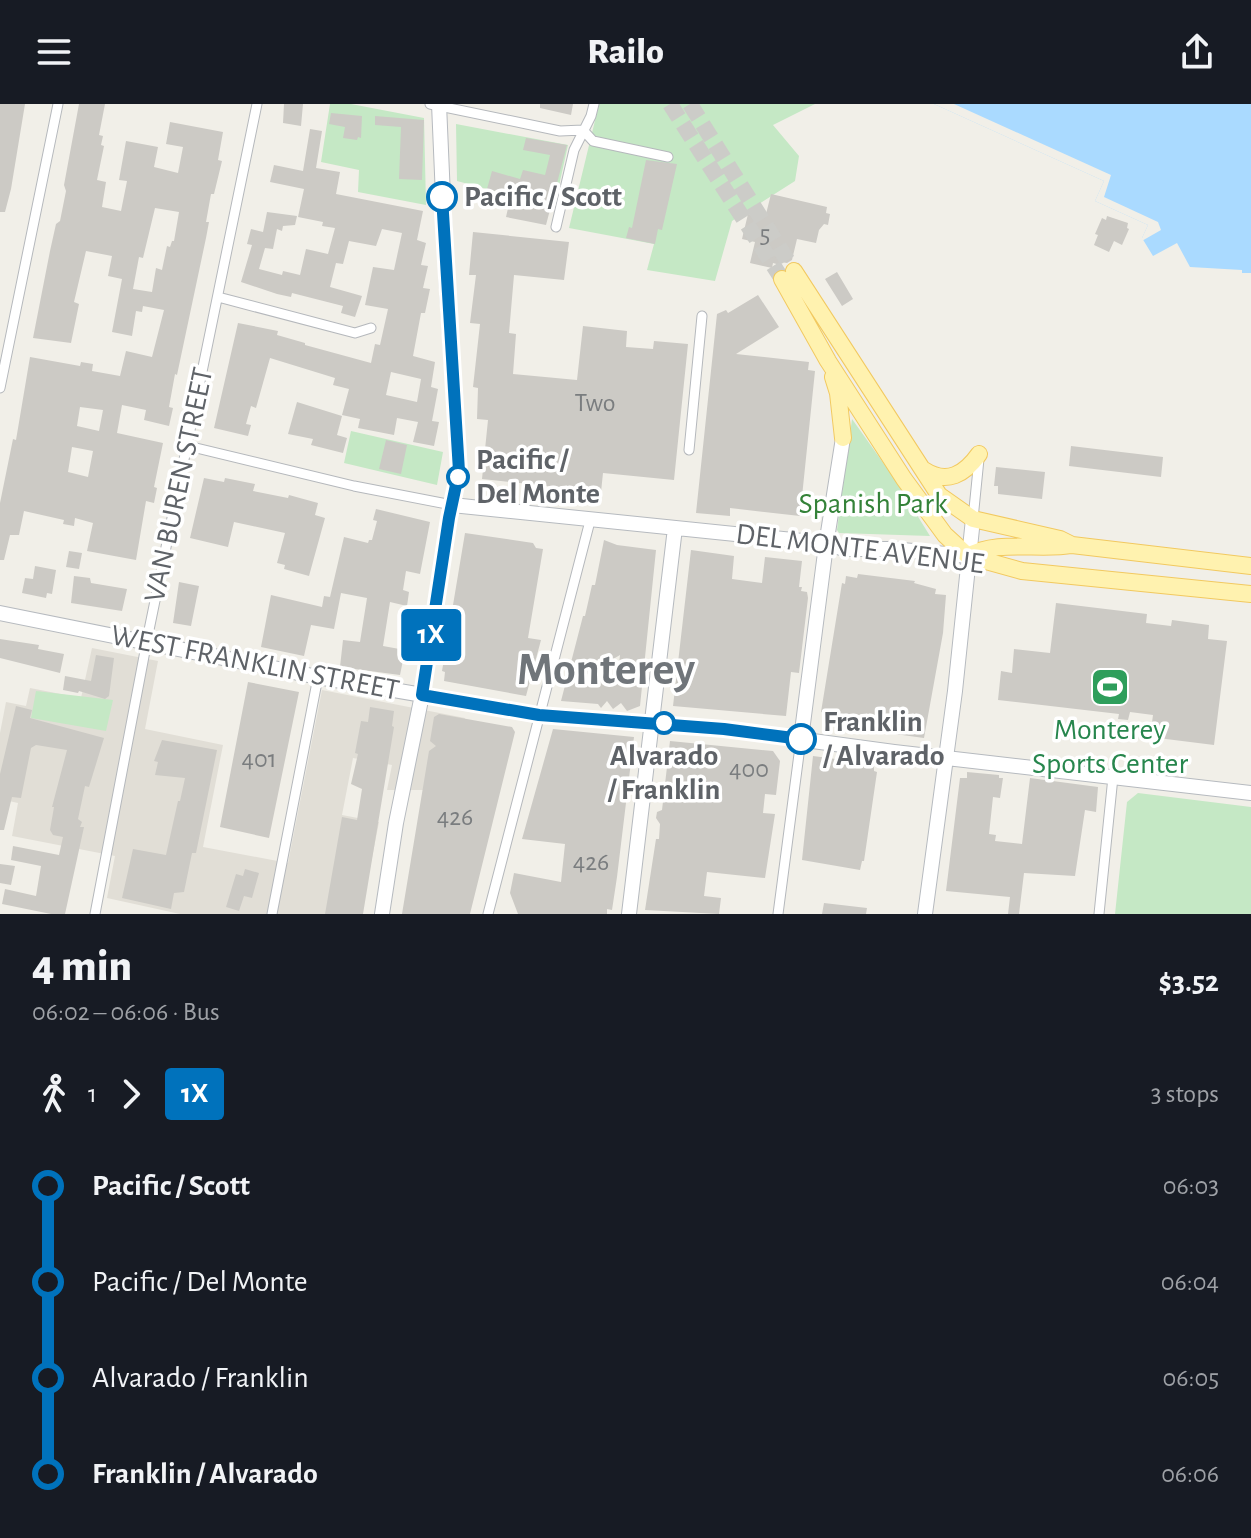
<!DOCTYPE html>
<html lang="en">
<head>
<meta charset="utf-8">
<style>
	body { margin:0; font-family:"Alegreya Sans",sans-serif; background:#20242c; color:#f1f3f6; height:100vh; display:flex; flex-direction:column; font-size:30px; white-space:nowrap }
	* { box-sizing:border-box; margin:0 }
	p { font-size:26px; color:#9ea1a6 }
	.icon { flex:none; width:44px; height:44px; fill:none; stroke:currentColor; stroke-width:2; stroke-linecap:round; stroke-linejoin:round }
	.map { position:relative; height:810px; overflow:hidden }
	.drawer { display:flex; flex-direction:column; background:#171b24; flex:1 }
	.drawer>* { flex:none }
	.badge { padding:0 16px; border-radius:6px; font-size:28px; line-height:52px }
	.map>.badge { position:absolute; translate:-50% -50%; box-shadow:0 0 0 4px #fff }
	.legs { display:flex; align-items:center; gap:12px; height:88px; padding:0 32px; font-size:26px }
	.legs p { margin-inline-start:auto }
	.summary { display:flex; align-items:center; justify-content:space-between; height:136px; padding:0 32px }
	h1 { font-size:44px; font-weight:800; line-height:60px }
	ul { padding:0 32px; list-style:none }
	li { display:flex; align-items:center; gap:28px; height:96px; font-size:30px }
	li i { display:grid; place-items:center; width:12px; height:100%; margin:0 10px; background:currentColor }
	li i::after { content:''; width:20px; height:20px; margin:-10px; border:6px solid; border-radius:50%; background:#171b24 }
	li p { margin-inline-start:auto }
	li:first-child i { background:linear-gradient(#0000 50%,currentColor 0) }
	li:last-child i { background:linear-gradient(currentColor 50%,#0000 0) }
	header { display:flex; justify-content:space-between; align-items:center; height:104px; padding:0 32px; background:#171b24; font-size:36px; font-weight:800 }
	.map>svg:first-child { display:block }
	.education { fill:#e1ded6 }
	.green { fill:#c5e8c5 }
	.water { fill:#aadaff }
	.pier { fill:#f1efe8 }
	.building { fill:#cccac5; fill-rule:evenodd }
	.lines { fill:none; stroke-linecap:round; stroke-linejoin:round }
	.primary-tunnel { stroke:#ccccc8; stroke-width:16; stroke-dasharray:16 8; stroke-linecap:butt }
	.street-casing { stroke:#b5b8bc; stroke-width:11 }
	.secondary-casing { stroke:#b6babf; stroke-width:16 }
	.primary-casing { stroke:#f2c960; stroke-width:18 }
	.street { stroke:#fff; stroke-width:9 }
	.secondary { stroke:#fff; stroke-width:14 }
	.primary { stroke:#fff2af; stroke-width:16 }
	.line-1-casing { stroke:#fff; stroke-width:18 }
	.line-1 { stroke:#0072bc; stroke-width:12 }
	.stop-1-dot { fill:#fff; stroke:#0072bc; stroke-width:4 }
	.labels { text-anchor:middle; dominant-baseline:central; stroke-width:7; stroke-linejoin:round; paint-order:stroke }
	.number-label { font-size:26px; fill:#7a7d7f }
	.stop-label { font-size:30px; font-weight:bold; fill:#5f6368; stroke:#fff; text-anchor:start }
	.street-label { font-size:30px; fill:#5f6368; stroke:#fff }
	.park-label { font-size:30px; fill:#348238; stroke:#fff }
	.leisure-label { font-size:30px; fill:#27864d; stroke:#fff }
	.town-label { font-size:46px; font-weight:bold; fill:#70757a; stroke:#fff }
</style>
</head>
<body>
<header><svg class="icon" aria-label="menu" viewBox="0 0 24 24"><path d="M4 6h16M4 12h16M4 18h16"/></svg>Railo<svg class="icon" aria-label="share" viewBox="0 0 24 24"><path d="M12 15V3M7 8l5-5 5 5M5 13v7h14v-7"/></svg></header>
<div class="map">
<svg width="1251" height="810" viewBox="0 0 1251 810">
	<rect width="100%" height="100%" fill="#f1efe8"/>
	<path class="education" d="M92,544L158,557L145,625L223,641L203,743L288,759L322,586L465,614L458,650L423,686H387L392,661L353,654L342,711L379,718L361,810H180L107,794L115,752L12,732L18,699L0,695V629L6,598L26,602L30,584L81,594Z"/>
	<path class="green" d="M330,0H351L424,14L426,101L358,88L359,66L321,58Z
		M599,0H815L773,21L799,52L795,77L732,117L715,177L647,166L654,140L569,124Z
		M456,20L568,41L558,86L506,73L502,89L457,77Z
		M852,315L894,374L930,432L839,429L837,426Z
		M351,327L443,348L437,381L344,359Z
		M36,587L113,596L106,627L31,614Z
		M1138,689L1251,703V810H1115L1127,698Z"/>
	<path class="water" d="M934,0H1251V169H1242V166L1190,163L1177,139L1153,152L1142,134L1148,121L1095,97L1104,77Z"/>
	<path class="pier" d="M934,0H954L1111,71L1104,93L1158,118L1161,126L1140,138L1138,134H1142L1148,121L1095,97L1104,77Z"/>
	<path class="building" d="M0,0H25L11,85L5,108H0Z
		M79,0H105L99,31L103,32L101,41L104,42L97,76L106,78L102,103L121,107L127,77L119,76L126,37L158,43L154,63L178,69L183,43L166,40L170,18L223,28L218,56L222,57L214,90H211L206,118H209L206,134L177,271L175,270L169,303L173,304L169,322L144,316L146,306L122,301L117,329L163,339L154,383L157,384L154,399L146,397L136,456L87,447L93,419L75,414L74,422L63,420L64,416L24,407L19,431H10L4,456H0V399L13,335L16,336L30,253L80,262L81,258L93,260L92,267L120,272L126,247L152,253L164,206L143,202L142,208L136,207L132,232L112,228L122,175L108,172L112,152L86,147L74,198L79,200L71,239L33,234L50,147L56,120L60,117L66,87L64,81ZM155,104L179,108L174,137H172L170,143L167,142L162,166L156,164L152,188L133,185L139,153L143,154ZM80,303L103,306L99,327L77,322ZM72,343L93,347L88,373L68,368Z
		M284,0H303L301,22L283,19Z
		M540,0H573L571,11L540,4Z
		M331,9L362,12L361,34L358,33L357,36L343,34L345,23L329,20Z
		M375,12L424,16L422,76L399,75L401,23L375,21Z
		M310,25L322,27L316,64L340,68L336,90L423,107L417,136L426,139L421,161L428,162L423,184L430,185L425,209H421L413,252L435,258L431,283L438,285L432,317L439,318L434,342L413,338L418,318L397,314L394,331L358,324L360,315L342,311L349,285L333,281L335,274L270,254L256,304L251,302L246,320L251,321L248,332L214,324L238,219L278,227L277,231L305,239V241L371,259L375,240L380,241L388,205L365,201L373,163L394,166L402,129L382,125L376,142L349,137L343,160L336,159L330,183L362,192L355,213L341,209L343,202L292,189L291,193L277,190L241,178L252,141L247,140L251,125L263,128L267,108L297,112L295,121L283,122L282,127L277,125L273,145L265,144L259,165L282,171L283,167L300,171L306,145L328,150L335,124L322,122L323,118L298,113L304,85L270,78L274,61L303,67ZM391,268L421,275L417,298L386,291Z
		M526,34L567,41L546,121L506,113L511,91L487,85L492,67L520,75L523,66L545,71L550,51L523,46Z
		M646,56L677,60L662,126L658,125L655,140L626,134L629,123L632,124Z
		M771,90L827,103L826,109L830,110L828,121L824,120L819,126L816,139L797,135L792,156L787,159L781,158L780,161L773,159L772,164L750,159L755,138L742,135L748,110L761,113L762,109L766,110Z
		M1107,112L1128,119L1127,124L1129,125L1122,141L1114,137L1109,148L1094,141L1098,131L1095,130L1102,114L1106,116Z
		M473,128L569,138L564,176L514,171L509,229L516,230L513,270L577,276L583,222L627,227L626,243L653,245L654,237L688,240L674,376L603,369L601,388L482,375L488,316L477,315L478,284L473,283L480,220L470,219L476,171H469Z
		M837,168L853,195L842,202L825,175Z
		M758,191L779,223L736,250L809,258L808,266L815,267L800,412L730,404V412L696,409L717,210L726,206L728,209Z
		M297,298L342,312L337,331L347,334L343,349L311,341L313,335L288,330Z
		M386,336L407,341L401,370L379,365Z
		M1071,342L1163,353L1161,373L1069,362Z
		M996,363L1045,368L1042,395L998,390V382H994Z
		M204,374L224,378L225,374L255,380L253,387L288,394L289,391L318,399L315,411L325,414L309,472L284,465L285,461L277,459L285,429L234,418L228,443L190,434Z
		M376,405L430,418L420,470L406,467L403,486L409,488L407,502L390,498L383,542L405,546L400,571L340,563L343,536L360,538L367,494L341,489L334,525L311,521L304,552L261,543L271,491L322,503L324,492L330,493L344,433L368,439L369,436H372L377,417L373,416Z
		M465,429L533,439L536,444L543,445L528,534L541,536L526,592L444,577L445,568L442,567Z
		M604,436L617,441L656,446L640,602L627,607L621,599L613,605L607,597L601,604L598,600L561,597L583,512H585L592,481H595ZM620,551L617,579L579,575Z
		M691,446L734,452L732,475L762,479L765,453L802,457L799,483H802L801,487L807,488L808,494L799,569L791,568L786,612L673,602Z
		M69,447L82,449L79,465L66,463Z
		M35,462L56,466L52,490L47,489L46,494L22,489L25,474L33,475Z
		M858,470L915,477L914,479L936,485L935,490L946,491L943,529L924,634L844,623L845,618L825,614L826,609L821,608L842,479L845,480L846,472L857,474Z
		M74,472L90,474L91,479L127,485L122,507L71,499Z
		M179,478L199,482L191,522L173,519Z
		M1056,499L1147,510L1146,519L1171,522L1172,516L1209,521L1208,535L1227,537L1214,641L1150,633L1153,611L1130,608L1128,616L1118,615L1119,610L998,596L1001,567L1012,569L1014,545L1050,549Z
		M0,535L39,541L38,545L64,550L60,569L0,554Z
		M96,551L114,554L109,592L105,595L79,587L78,589L63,586L65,572L91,577Z
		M248,578L299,588L269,734L220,723Z
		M16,602L32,606L30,614L104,634L89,683L85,682L78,715L82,718L80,723H84L65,810H51L2,800L5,785L36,792L41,762L11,756L13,742L59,751L63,733L53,731L50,726L54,703H52L67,646L36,641L31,644L21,694L12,693L4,726H0V670Z
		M370,603L394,607L392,622L394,623L363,810H325L342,713L357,716L362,685L351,680L358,650L355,649L361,617L368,618Z
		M439,610L512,623L515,628L470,810H402L429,647L436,642L430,637L434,613Z
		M553,625L634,633L617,773L612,806L607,805V810H518L510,789L514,769L561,778L565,740L522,735Z
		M162,636L217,646L196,749H192L184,788L174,789L171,805L122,794L133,745L166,751L178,697H180L185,674L155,671L158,658L154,657Z
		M670,637L773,647L780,657L776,691L765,690L763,709L775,710L765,774L707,768L704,792L721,794L719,810L645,806L656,735H659L660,720L656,714L657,708L662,706Z
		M813,652L874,660V667L877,668L864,757H862L860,766L802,756Z
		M967,668L999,671V674H1003L1000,694L993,693L989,730L996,731L995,737L1022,740L1030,674L1098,683L1096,708L1085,706L1075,772L1024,769L1019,810H1008L1010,793L946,787L960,674H967Z
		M0,760L15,762L11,781L0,779Z
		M245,765L259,769L252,794L244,792L239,807L226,803L236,770L243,772Z
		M824,799L867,804L866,810H822Z"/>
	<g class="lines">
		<path class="primary-tunnel" d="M670,0L782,175
			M690,0L794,167"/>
		<defs>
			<path id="street" d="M430,0L560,27L583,26
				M583,26L593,37L668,53
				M556,123L574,46L591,12L594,0
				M218,193L355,229L371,224
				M0,284L58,0
				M188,342L354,382L452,401
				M689,346L702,212
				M973,415L979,355
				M95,810L149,526L257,0
				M272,810L318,573
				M488,810L590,417
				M778,810L801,635
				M1099,810L1113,673"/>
			<path id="secondary" d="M452,401L812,438L846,445H891L968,452
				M0,509L318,573L539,611L724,625L894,648L1251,689
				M801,635L826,441L843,334
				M382,810L396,719L422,591L449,414L459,367L447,186L439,0
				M629,810L675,424
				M925,810L955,587L973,415"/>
			<path id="primary" d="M794,167L939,391L973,415L1060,435L1072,441L1251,462
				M782,175L828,257L904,375L945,431L968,452L1022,467L1251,490
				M833,273L838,289L843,334
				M924,366C947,381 965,370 979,350
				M968,452C998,435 1039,447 1072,441"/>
		</defs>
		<use href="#street" class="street-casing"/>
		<use href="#secondary" class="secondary-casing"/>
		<use href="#primary" class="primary-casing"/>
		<use href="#street" class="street"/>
		<use href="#secondary" class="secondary"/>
		<use href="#primary" class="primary"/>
	</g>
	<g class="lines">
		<defs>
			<path id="line-1" d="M442,93L459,367L449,414L422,591L539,611L724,625L801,635"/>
		</defs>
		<use href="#line-1" class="line-1-casing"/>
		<use href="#line-1" class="line-1"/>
	</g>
	<defs>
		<symbol id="stadium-square" viewBox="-11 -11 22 22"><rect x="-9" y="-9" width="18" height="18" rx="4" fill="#2e9e5b" stroke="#fff"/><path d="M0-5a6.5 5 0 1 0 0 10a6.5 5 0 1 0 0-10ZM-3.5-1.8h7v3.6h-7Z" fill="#fff"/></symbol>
	</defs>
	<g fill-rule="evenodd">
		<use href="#stadium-square" x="1088" y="561" width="44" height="44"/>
	</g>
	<g class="stop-1-dot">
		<circle cx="442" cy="93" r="14"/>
		<circle cx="458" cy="373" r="10"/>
		<circle cx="664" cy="619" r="10"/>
		<circle cx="801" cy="635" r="14"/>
	</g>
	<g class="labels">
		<g class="number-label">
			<text x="765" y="130">5</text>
			<text x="595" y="299">Two</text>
			<text x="259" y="655">401</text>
			<text x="749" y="665">400</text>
			<text x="455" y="713">426</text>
			<text x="591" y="758">426</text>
		</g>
		<g class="stop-label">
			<text x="464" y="93">Pacific / Scott</text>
			<text x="476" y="356">Pacific /<tspan x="476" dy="34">Del Monte</tspan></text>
			<text x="823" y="618">Franklin<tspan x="823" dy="34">/ Alvarado</tspan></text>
			<text x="664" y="652" text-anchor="middle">Alvarado<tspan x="664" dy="34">/ Franklin</tspan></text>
		</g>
		<g class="street-label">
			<text transform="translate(179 381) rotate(-78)">VAN BUREN STREET</text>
			<text transform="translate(860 445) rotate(7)">DEL MONTE AVENUE</text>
			<text transform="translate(255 559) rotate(11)">WEST FRANKLIN STREET</text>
		</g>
		<g class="park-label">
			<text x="873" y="400">Spanish Park</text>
		</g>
		<g class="leisure-label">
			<text x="1110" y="626">Monterey<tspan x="1110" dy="34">Sports Center</tspan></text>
		</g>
		<g class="town-label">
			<text x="606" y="566">Monterey</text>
		</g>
	</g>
</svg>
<b class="badge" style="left:431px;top:531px;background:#0072bc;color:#fff">1X</b>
</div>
<section class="drawer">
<div class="summary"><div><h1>4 min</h1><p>06:02 – 06:06 · Bus</p></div><b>$3.52</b></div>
<div class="legs"><svg class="icon" aria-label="walk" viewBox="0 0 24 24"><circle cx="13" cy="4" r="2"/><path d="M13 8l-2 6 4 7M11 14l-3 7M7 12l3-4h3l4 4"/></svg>1<svg class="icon" aria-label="forward" viewBox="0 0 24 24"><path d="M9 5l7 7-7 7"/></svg><b class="badge" style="background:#0072bc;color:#fff">1X</b><p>3 stops</p></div>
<ul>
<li><i style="color:#0072bc"></i><b>Pacific / Scott</b><p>06:03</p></li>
<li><i style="color:#0072bc"></i><span>Pacific / Del Monte</span><p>06:04</p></li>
<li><i style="color:#0072bc"></i><span>Alvarado / Franklin</span><p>06:05</p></li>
<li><i style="color:#0072bc"></i><b>Franklin / Alvarado</b><p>06:06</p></li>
</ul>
</section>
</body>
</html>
